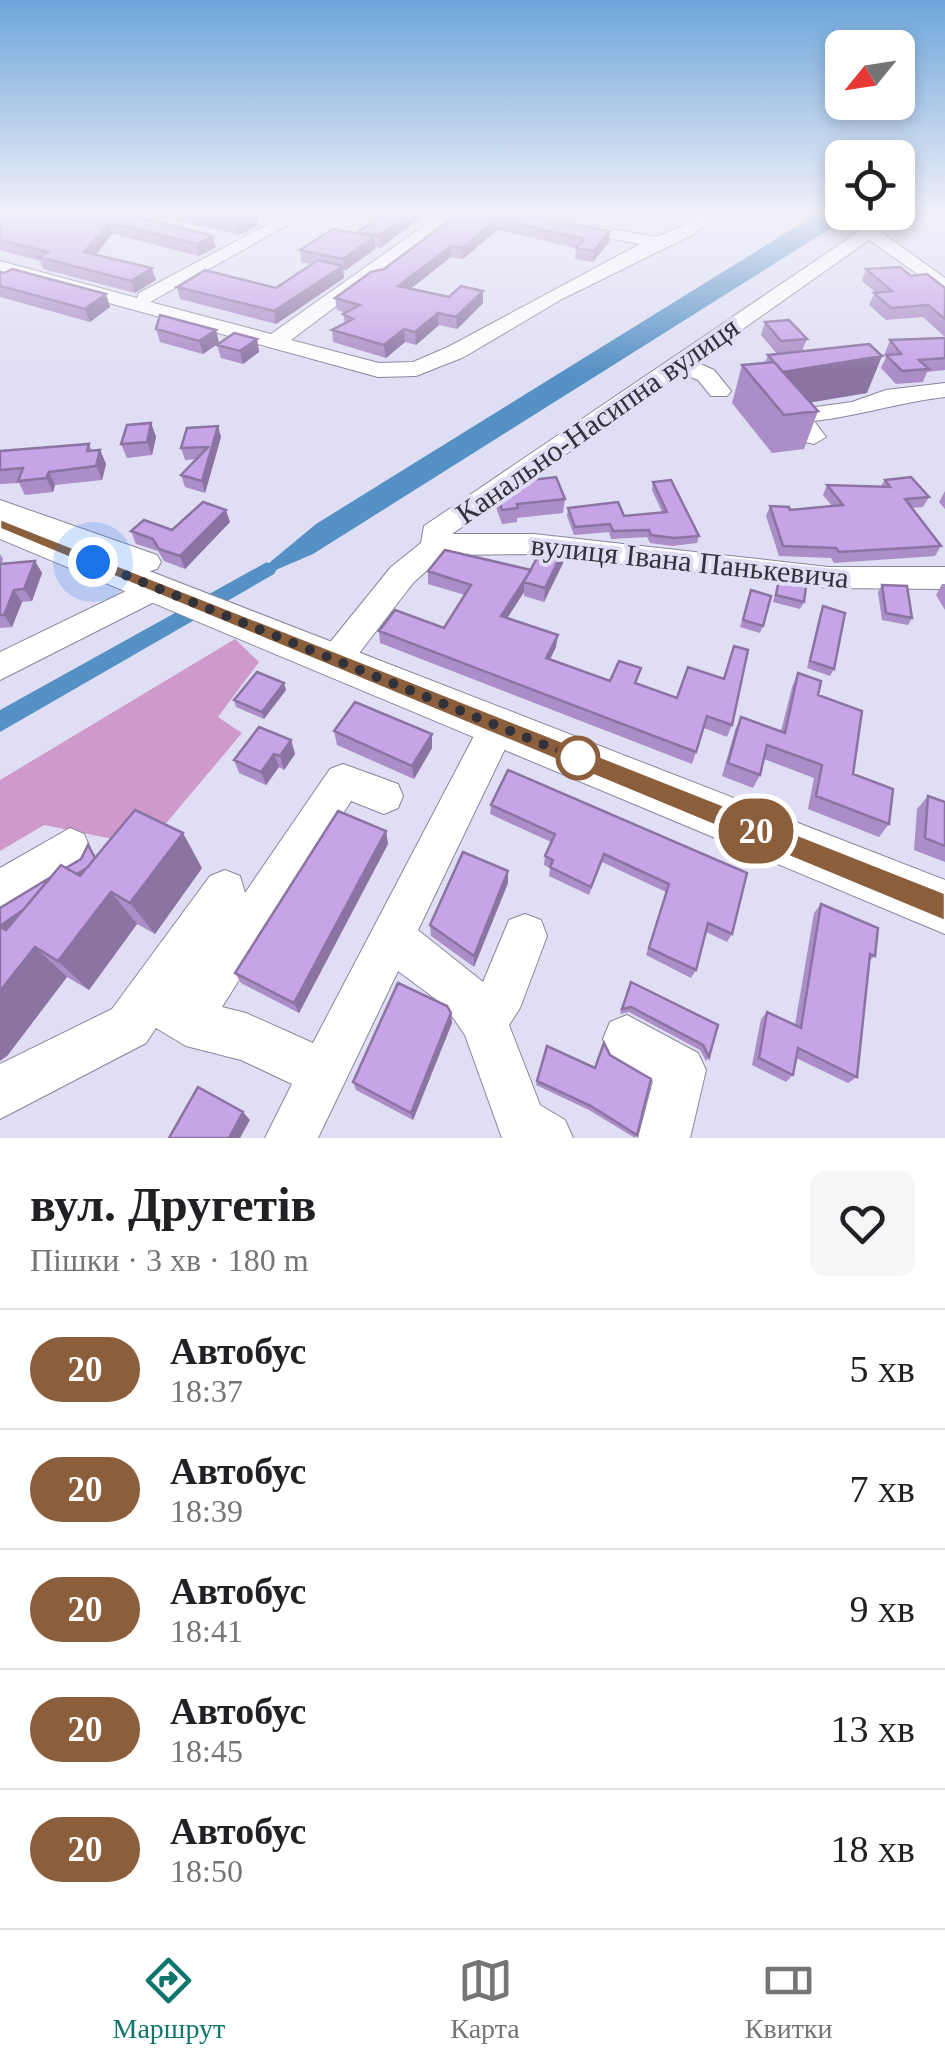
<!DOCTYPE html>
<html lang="uk">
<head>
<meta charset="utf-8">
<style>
	body { margin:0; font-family:Georgia,serif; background:#f6f6f6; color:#202124; height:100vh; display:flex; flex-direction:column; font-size:38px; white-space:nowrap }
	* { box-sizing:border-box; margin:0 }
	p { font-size:32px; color:#757577 }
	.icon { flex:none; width:55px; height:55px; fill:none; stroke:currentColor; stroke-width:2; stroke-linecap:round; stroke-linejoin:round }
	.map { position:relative; height:1138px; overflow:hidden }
	.side { display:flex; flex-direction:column; background:#fff; flex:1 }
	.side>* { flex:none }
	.badge { padding:0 20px; border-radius:32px; font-size:35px; line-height:65px }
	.needle { width:65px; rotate:240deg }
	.controls { position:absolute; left:825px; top:30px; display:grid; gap:20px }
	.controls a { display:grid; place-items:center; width:90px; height:90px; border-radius:15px; background:#fff; box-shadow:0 5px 15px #0003; font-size:50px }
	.you { position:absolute; width:50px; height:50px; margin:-25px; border:8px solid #fff; border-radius:50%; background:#1a73e8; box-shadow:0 0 0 15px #1a73e833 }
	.map>.badge { position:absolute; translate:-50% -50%; box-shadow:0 0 0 5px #fff }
	.round { display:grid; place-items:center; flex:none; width:105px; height:105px; border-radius:15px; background:#f6f6f6 }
	.summary { display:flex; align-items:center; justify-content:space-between; height:170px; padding:0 30px }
	h1 { font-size:48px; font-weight:800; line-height:75px }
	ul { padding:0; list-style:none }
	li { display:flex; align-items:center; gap:30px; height:120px; padding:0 30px; border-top:2px solid #e0e0e0 }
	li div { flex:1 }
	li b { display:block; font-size:38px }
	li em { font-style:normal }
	li .badge { min-width:110px; font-weight:700; text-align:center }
	.menu { display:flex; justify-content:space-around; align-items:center; height:140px; border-top:2px solid #e0e0e0; background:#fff; font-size:28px; color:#757577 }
	.menu a { display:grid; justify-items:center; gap:5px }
	.menu .active { color:#0f766e }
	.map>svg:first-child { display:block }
	.green { fill:#cf9acb }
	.water { fill:#5591c5 }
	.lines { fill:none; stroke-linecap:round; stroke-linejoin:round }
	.canal { fill:#5591c5; fill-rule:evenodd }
	.minor-casing { stroke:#88879b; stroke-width:2 }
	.major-casing { stroke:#88879b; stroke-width:2 }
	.minor { fill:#fff; fill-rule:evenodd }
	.major { fill:#fff; fill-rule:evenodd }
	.wall { fill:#ab8dc7 }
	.shaded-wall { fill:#8b73a2 }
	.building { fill:#c7a4e7; stroke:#8b73a2; stroke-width:2.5 }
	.line { fill:#8b5e3c; stroke:#fff; stroke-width:2.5 }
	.walk { stroke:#32323a; stroke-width:10; stroke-dasharray:0 18 }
	.stop-dot { fill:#fff; stroke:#8b5e3c; stroke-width:5 }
	.labels { text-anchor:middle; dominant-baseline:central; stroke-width:8; stroke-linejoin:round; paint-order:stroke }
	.street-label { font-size:30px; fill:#32323a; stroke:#dfdef4 }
</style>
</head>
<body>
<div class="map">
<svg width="945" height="1138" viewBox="0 0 945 1138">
	<rect width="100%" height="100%" fill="#dfdef4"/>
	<path class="green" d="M235,639L259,662L218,717L242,733L147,846L44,825L0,851V780Z"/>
	<path class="water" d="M818,213H855L313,554L245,583L316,524Z"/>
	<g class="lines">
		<path class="canal" d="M267,562L277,569L274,574L0,732V710Z"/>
		<defs>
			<path id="minor" d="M289,213H309L150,302L271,334L442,213H460L291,340L379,363L413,362L448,347L640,244L501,218L493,213H527L656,237L682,226L699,213H717L694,234L562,299L464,357L416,376L378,377L0,273V261L137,298L139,293Z
				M886,213H905L881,232L945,278V293L869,240L696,362L714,370L731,391L727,396H711L698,380L681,373L452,534H534L828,567H945V589L828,588L534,554L444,555L413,583L347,669L335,673L323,669L318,660L323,651L391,567L421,543L424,526Z
				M945,383V397C900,402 859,416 814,421L826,437L814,444L805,442L784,416L787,411L852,402L886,390Z
				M0,500L157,555L161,562L157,569L146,572L0,519Z
				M155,577L166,580L170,588L166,596L0,680V652Z
				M498,711L511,715L516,726L418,930L483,982L509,920L525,914L541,920L547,936L520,1008L509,1025L540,1105L565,1120L573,1138H502L465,1035L445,1006L398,971L318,1138H265L292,1084L241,1060L186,1046L156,1028L146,1043L0,1119V1064L112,1009L210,876L225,870L240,876L245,893L330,769L343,764L398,784L403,796L398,808L384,814L351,801L222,1007L246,1013L313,1043L485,715Z
				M70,828L84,834L90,848L84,862L0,913V868Z
				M627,1015L698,1053L706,1070L690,1138H638L653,1081L610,1056L603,1039L610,1022Z"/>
			<path id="major" d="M0,513L945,880V934L0,539Z"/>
		</defs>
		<use href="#minor" class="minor-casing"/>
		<use href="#major" class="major-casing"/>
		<use href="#minor" class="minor"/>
		<use href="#major" class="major"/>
	</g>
	<path class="wall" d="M0,213H124L216,247L199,256L112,234L96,255L156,280L135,293L43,269L40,261L0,250Z
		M145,213H250L256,214L258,225L239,235Z
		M459,213L610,231L609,242L593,262L575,259L576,248L497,230L463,259L451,257L411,288L449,297L483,291V303L457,329L439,325L416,345L405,342L386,358L333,342L332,330L345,323L343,314L346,313L337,310L335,298L384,269Z
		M546,213H575L570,217Z
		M419,219L380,248L375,246V249L343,270L344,278L276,324L180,299L177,287L276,288L312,264L301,262L300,250L358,234V232Z
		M866,269L911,276L945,288V337L923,317L886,320L869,305L875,292L862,281Z
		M0,272L106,294L110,307L90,322L0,297Z
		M765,322L807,339L802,351L867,393L810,402L818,411L804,449L772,453L732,403L742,365L765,363L768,355L777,354L761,335Z
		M156,329L216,330L219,343L203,354L160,342Z
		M945,338V370L927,372L923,382L896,384L881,368L887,355L885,353L890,340Z
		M257,339L259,352L243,364L221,358L217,345Z
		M151,423L156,437L152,455L127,458L121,444Z
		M221,437L205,493L185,487L181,475L196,459L185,460L181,448Z
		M89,444L92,451L100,450L106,464L102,480L55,485L53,492L25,495L19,483L0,484V451Z
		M885,480L929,497L923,507L911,508L941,546L935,556L834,563L831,558L779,556L766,516L770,506L790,510L832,506L823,495L827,485L881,486Z
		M653,482L699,536L697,543L672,546L650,543L647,537L611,539L609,532L574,535L567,516L568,508L624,516L662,512L652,490Z
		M945,491V509L939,502Z
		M497,493L565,499L563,513L517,518V522L502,524L496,507Z
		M230,522L185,569L164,561L158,551L136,544L131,531L172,530Z
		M565,547L564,561L544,602L524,596V592L507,618L556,647L550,659L610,681L637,683L677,698L723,679L734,646L732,725L727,737L704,728L692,764L380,643L379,631L444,628L465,595L428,584V571L530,570Z
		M0,554L3,559L2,563L35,561L42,573L32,601L22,602L12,627L0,628Z
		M779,579L804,602L800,609L773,602Z
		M942,584H945V610L936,595Z
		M882,585L912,618L908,625L882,620L878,592Z
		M749,597L763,626L760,633L740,627Z
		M823,606L834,669L830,676L807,668L820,613Z
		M798,673L818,695L853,774L889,824L879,837L808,809L814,778L764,759L760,775L753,788L722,776L735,730L741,717L781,731L792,687Z
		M286,690L264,719L236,707L234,700Z
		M334,731L432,734V748L414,779L337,745Z
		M291,740L295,754L284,770L279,767L266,785L239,773L234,760Z
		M928,796L945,802V862L914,850L917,809Z
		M491,805L747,873L732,934L727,942L706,932L696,970L691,978L646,955L666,892L602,862L589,895L549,876L550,868L544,865L545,856L551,842L490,814Z
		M386,831L388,844L299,1013L241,983L235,973Z
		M96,857L202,868L155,934L137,924L89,990L67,977L7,1056L0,908L66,868Z
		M508,871V883L474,967L431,936L430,925Z
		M821,904L875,956L869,961L857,1077L848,1083L796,1058L793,1075L786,1082L752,1065L761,1019L767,1012L795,1025L814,913Z
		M631,982L718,1025L709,1057L706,1061L700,1050L629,1012L620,1014Z
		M452,1023L413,1120L356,1090L353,1082Z
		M547,1046L595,1068L637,1135L635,1138L589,1110L536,1085Z"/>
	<path class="shaded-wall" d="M412,213H419V219L380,248L379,236Z
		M256,214L258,225L239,235L237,224Z
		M497,219V230L463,259L462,248Z
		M109,223L112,234L88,264L84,252Z
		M610,231L609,242L593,262L594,251Z
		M213,236L216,247L199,256L197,244Z
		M374,237L375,249L345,271L343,259Z
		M451,246V257L399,298L398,286Z
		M343,266L344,278L276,324L274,311Z
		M152,268L156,280L135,293L131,281Z
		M483,291V303L457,329L456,317Z
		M106,294L110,307L90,322L85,309Z
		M438,313L439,325L416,345L415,332Z
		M404,329L405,342L386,358L384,345Z
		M216,330L219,343L203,354L199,341Z
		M257,339L259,352L243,364L240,351Z
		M882,356L867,393L778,408L783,372Z
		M151,423L156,437L152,455L147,442Z
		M218,426L221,437L205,493L202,481Z
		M100,450L106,464L102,480L96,466Z
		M49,472L55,485L53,492L46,478Z
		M226,510L230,522L185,569L180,556Z
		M565,547L564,561L544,602L545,588Z
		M35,561L42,573L32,601L24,589Z
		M531,570L524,582V592L501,628V616Z
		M14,590L22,602L12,627L4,615Z
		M558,635L556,647L545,670L546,658Z
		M284,683L286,690L264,719L262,712Z
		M432,734V748L414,779L412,766Z
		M291,740L295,754L284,770L280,756Z
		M274,754L279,767L266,785L261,772Z
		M386,831L388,844L299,1013L294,1003Z
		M183,833L202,868L155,934L130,903Z
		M88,845L102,867L0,935V926L97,861Z
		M508,871V883L474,967V956Z
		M111,892L137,924L89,990L58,961Z
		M35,947L67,977L7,1056L0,1061V991Z
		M451,1013L452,1023L413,1120L411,1113Z
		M243,1112L250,1120L240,1138H229Z"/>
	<path class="building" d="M0,213H124L213,236L197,244L109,223L84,252L152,268L131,281L38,257L48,252L0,240Z
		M189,213H250L256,214L237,224Z
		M386,213H412L379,236L358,232Z
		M459,213H512L610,231L594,251L576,248L584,239L497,219L462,248L451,246L398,286L449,297L461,286L483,291L456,317L438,313L415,332L404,329L384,345L332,330L353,319L343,314L360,305L335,298L371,272L384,269Z
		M333,229L374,237L343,259L300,250Z
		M318,260L343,266L274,311L177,287L205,270L276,288Z
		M900,267L911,276L927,274L945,288V319L928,305L891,308L874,293L892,291L866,269Z
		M12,269L106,294L85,309L0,286V272L4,273Z
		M160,315L216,330L199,341L156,329Z
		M789,320L807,339L781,341L765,322Z
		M234,333L257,339L240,351L217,345Z
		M945,338V358L919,360L929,369L902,371L886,355L901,354L890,340Z
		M869,344L882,356L783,372L768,355Z
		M774,362L818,411L784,415L742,365Z
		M151,423L147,442L121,444L127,425Z
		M218,426L202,481L181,475L208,447L181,448L187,428Z
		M89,444L87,451L100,450L96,466L49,472L46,478L18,481L23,468L0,470V451Z
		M556,477L565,499L517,504L518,508L502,510L497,493L514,482Z
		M911,477L929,497L905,499L941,546L839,552L836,548L783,546L770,506L789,507L790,510L843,505L827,485L890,487L885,480Z
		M671,480L699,536L674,538L651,535L649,530L613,531L610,524L575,527L568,508L618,502L624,516L667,512L653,482Z
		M203,502L226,510L180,556L159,549L153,539L131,531L144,520L172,530Z
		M544,545L565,547L545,588L524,582Z
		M445,550L531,570L501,616L558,635L546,658L610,681L619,661L641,668L635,683L677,698L688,667L724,679L734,646L748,650L732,725L707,716L696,752L379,631L395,610L444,628L471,585L428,571Z
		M35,561L24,589L14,590L4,615H0V564Z
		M779,579L806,586L804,602L776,595Z
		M882,585L907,586L912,618L886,613Z
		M751,590L771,596L763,626L743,620Z
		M823,606L845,613L834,669L810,661Z
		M257,672L284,683L262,712L234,700Z
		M798,673L821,681L818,695L862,711L853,774L893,789L889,824L816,796L822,765L767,745L760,775L728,763L741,717L785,733Z
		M355,702L432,734L412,766L334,731Z
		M259,727L291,740L280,756L274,754L261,772L234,760Z
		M508,770L747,873L732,934L708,923L696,970L649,948L669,884L604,854L591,887L550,867L553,860L545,856L555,834L491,805Z
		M928,796L945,802V846L925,838Z
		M135,810L183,833L130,903L111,892L58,961L35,947L0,991V927L6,930L61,865L80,876Z
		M338,811L386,831L294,1003L235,973Z
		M88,845L95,858L88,867L77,874L66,868L81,859Z
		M463,852L508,871L474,956L430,925Z
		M51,877L23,910L0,926V908Z
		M821,904L878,928L875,956L870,954L857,1077L798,1048L793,1075L759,1058L767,1012L801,1028Z
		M631,982L718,1025L709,1057L703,1045L631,1007L622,1009Z
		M398,983L447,1006L451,1013L411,1113L353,1082Z
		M604,1043L610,1055L651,1079L637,1135L591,1106L537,1081L547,1046L595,1068Z
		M198,1087L243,1112L229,1138H169Z"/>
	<linearGradient id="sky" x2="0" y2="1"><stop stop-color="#6da6da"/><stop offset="0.57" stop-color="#f1f0fa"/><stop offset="1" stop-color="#f1f0fa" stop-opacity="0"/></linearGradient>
	<rect width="945" height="372" fill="url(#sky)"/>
	<path class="line" d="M0,519L945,893V921L0,529Z"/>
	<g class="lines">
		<path class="walk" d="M93,562L582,760L578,758"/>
	</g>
	<circle class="stop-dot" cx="578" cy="758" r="20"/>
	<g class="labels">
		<g class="street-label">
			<text transform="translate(597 420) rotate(-35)">Канально-Насипна вулиця</text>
			<text transform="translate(690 561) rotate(6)">вулиця Івана Панькевича</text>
		</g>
	</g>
</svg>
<div class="controls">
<a><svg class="needle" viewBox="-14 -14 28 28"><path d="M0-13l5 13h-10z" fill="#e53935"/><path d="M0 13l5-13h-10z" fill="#757577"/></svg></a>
<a><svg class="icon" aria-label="locate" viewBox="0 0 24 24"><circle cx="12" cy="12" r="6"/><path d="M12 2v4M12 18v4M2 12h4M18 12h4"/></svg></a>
</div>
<div class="you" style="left:93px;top:562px"></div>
<b class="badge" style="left:756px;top:831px;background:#8b5e3c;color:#fff">20</b>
</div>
<section class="side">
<div class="summary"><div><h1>вул. Другетів</h1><p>Пішки · 3 хв · 180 m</p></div><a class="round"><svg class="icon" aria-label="heart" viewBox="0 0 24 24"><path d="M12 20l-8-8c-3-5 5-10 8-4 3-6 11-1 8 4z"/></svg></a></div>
<ul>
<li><span class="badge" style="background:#8b5e3c;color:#fff">20</span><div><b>Автобус</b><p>18:37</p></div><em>5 хв</em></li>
<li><span class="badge" style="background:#8b5e3c;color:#fff">20</span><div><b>Автобус</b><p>18:39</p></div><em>7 хв</em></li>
<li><span class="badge" style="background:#8b5e3c;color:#fff">20</span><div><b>Автобус</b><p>18:41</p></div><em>9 хв</em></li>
<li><span class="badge" style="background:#8b5e3c;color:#fff">20</span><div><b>Автобус</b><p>18:45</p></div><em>13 хв</em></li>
<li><span class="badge" style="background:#8b5e3c;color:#fff">20</span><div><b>Автобус</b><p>18:50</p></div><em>18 хв</em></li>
</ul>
</section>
<nav class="menu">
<a class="active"><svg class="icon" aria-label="directions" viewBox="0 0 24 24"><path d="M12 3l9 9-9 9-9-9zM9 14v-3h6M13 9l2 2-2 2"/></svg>Маршрут</a>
<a><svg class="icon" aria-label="map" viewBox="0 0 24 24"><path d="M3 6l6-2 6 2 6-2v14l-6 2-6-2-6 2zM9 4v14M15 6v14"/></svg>Карта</a>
<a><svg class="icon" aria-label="tickets" viewBox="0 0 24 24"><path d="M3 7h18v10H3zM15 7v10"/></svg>Квитки</a>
</nav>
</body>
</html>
